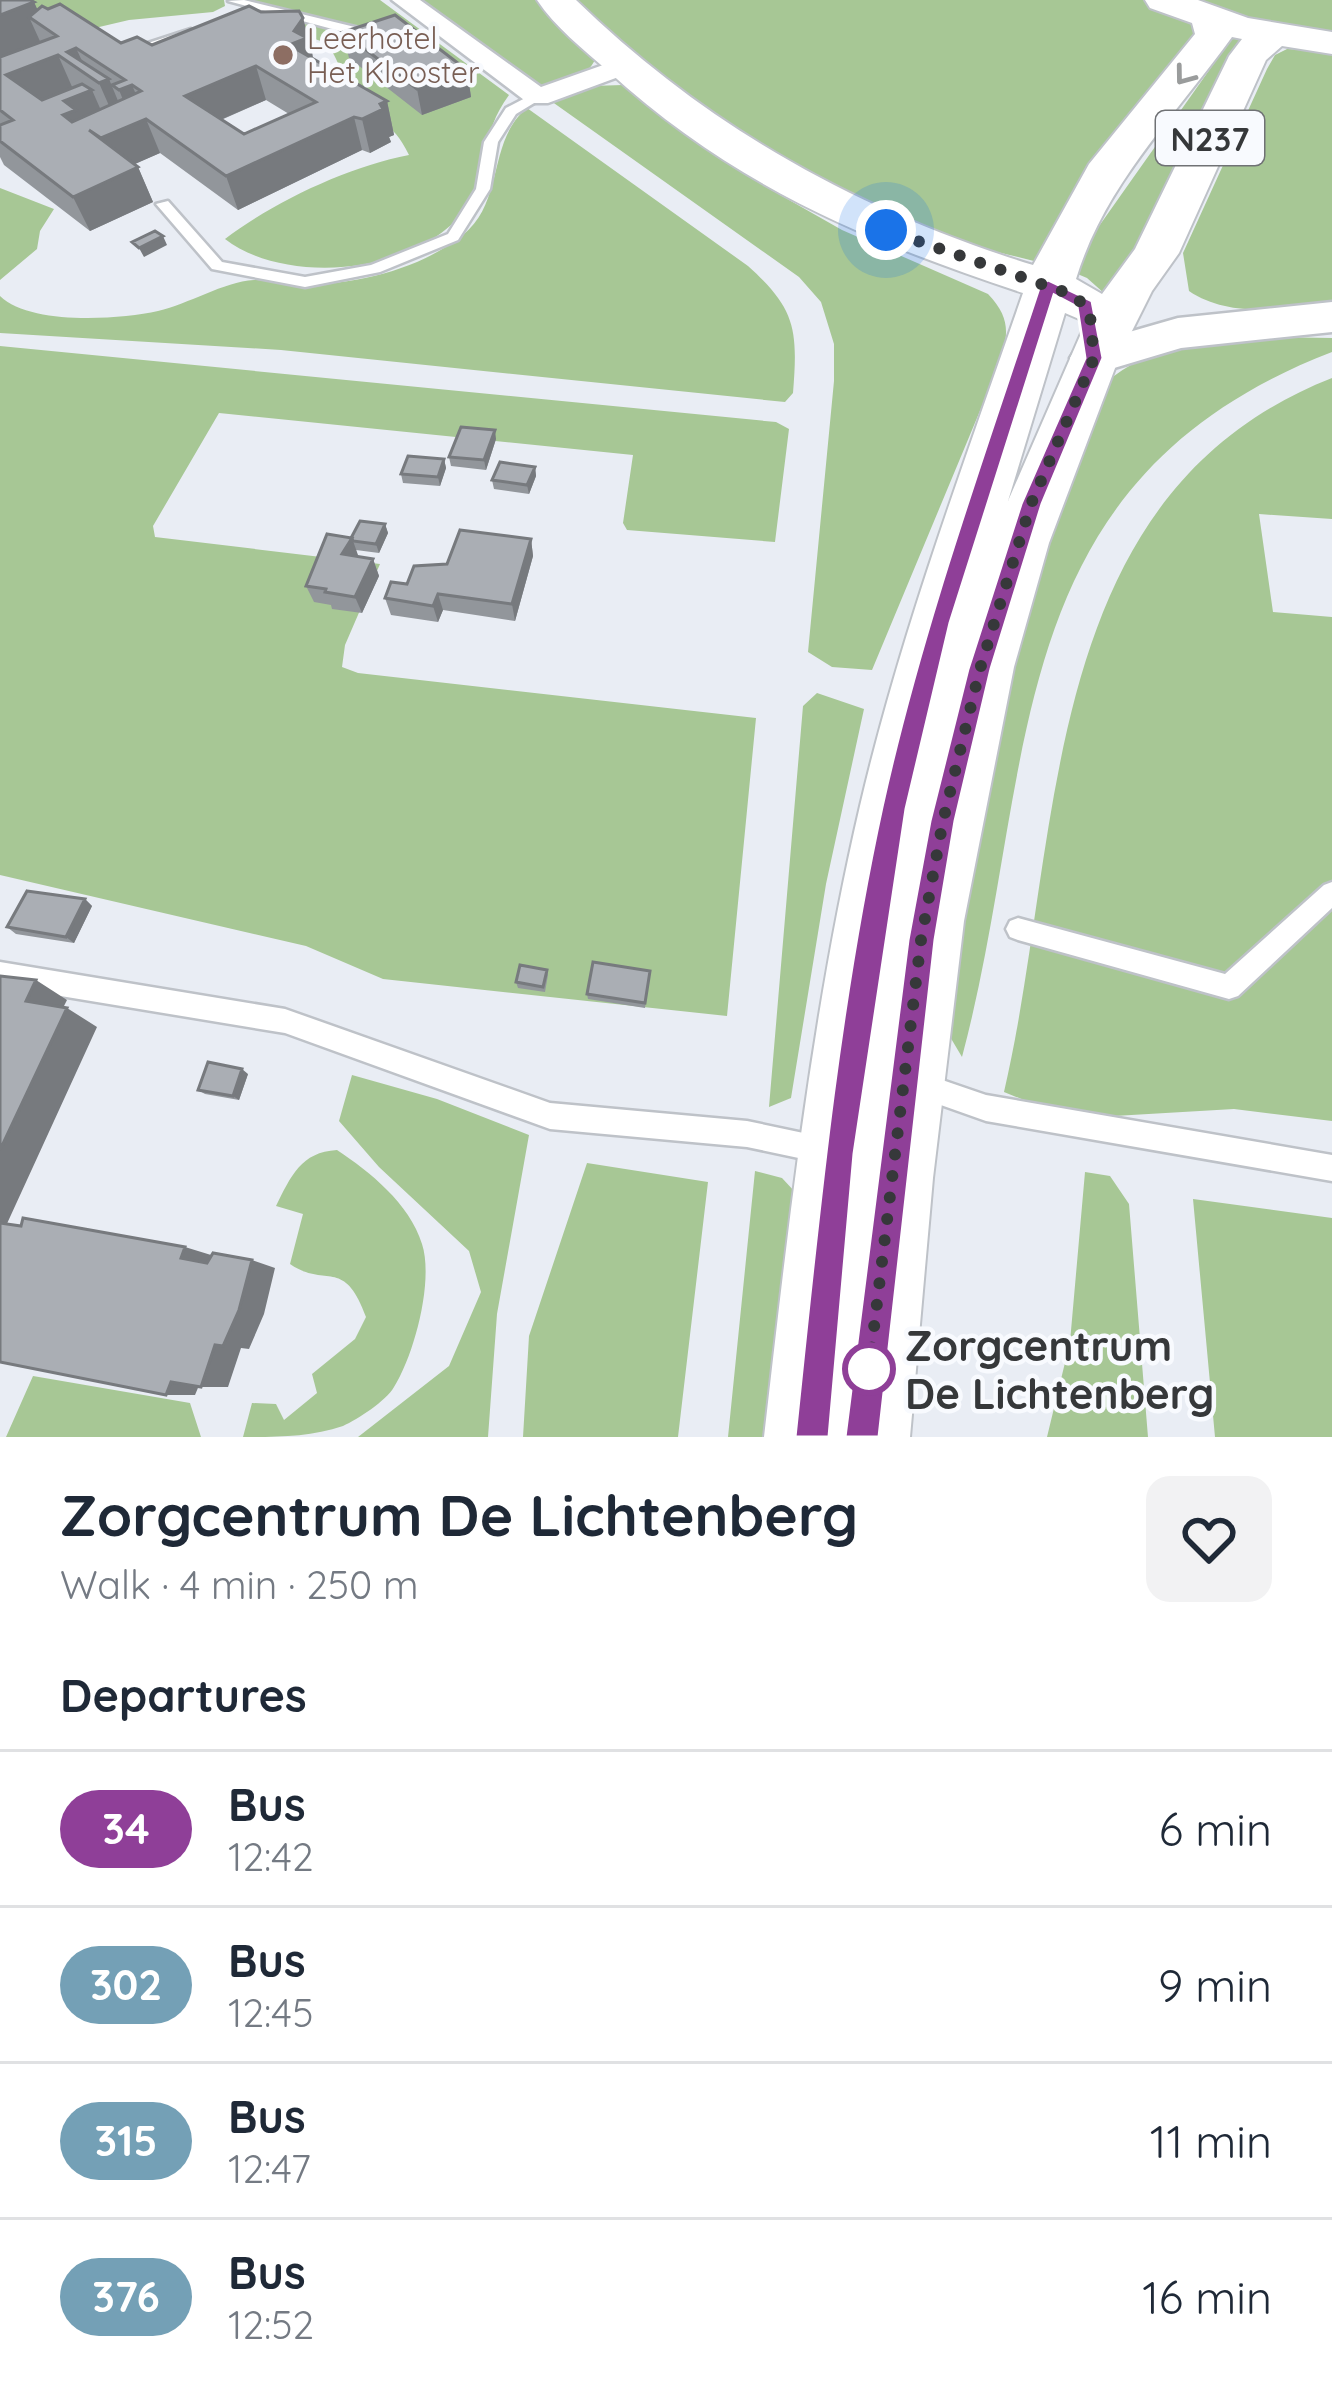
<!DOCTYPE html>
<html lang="en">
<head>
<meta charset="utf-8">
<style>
	body { margin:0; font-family:Quicksand,sans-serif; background:#f2f2f3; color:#1f2937; height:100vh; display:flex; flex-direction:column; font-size:45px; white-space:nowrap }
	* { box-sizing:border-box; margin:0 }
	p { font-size:39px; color:#747a83 }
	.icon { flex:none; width:66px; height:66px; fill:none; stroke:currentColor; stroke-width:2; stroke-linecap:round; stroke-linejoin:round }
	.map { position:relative; height:1437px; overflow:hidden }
	.sheet { display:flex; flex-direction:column; background:#fff; flex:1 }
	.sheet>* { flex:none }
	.badge { padding:0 24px; border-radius:39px; font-size:42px; line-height:78px }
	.you { position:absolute; width:60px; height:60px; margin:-30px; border:9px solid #fff; border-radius:50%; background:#1a73e8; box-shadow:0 0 0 18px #1a73e833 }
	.map>.badge { position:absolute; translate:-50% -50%; box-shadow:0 0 0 6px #fff }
	h2 { padding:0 60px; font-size:45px; line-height:108px }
	.round { display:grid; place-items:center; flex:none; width:126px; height:126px; border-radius:24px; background:#f2f2f3 }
	.head { display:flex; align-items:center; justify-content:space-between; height:204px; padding:0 60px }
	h1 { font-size:57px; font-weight:800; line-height:90px }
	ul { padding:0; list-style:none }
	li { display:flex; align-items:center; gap:36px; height:156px; padding:0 60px; border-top:3px solid #e0e1e3 }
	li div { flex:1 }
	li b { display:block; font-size:45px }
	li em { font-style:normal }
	li .badge { min-width:132px; font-weight:700; text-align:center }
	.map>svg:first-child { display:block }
	.green { fill:#a7c795 }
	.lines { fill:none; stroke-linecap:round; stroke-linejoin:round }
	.lane-casing { stroke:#bec2c8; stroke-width:5 }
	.street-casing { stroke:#bec2c8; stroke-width:5 }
	.secondary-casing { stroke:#bec2c8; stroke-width:5 }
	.primary-casing { stroke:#bec2c8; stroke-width:4 }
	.lane { fill:#fff; fill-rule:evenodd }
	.street { fill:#fff; fill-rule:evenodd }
	.secondary { fill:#fff; fill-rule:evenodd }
	.primary { fill:#fff; fill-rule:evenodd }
	.wall { fill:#92969b; fill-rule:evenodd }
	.shaded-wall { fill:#777a7e }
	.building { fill:#aaaeb4; stroke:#777a7e; stroke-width:3; fill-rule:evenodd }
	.oneway { stroke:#9a9c9c }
	.line { fill:#8f3f98; stroke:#fff; stroke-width:3 }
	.walk { stroke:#36383a; stroke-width:12; stroke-dasharray:0 21.6 }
	.education-dot { fill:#8d6e63; stroke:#f8fafe; stroke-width:4.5 }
	.stop-dot { fill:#fff; stroke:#8f3f98; stroke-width:6 }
	.labels { text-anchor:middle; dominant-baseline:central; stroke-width:9; stroke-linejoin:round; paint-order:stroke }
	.far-education-label { font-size:30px; fill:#785e54; stroke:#f8fafe; text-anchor:start }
	.shield { fill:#f8fafe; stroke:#707275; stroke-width:3 }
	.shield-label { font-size:33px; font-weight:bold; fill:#36383a }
	.near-stop-label { font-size:42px; font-weight:bold; fill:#36383a; stroke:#f8fafe; text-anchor:start }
</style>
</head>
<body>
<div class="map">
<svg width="1332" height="1437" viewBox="0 0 1332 1437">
	<rect width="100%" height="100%" fill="#e9edf4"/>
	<path class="green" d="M12,0H224L225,6L213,12L129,20L48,39Z
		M244,0H380L509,95C479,136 492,161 472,198C432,274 288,288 225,239C275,201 348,167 409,155C391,118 378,125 356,100C339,81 342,58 324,42L239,15Z
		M417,0H541L596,56C592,76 558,89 539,85Z
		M568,0H1144L1193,25L1196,34L1042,263L977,247L886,214L694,109Z
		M1183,0H1332V35L1268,26Z
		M1234,35L1244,38L1114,302L1087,278L1068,270Z
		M1287,49L1332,51V305C1286,308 1230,319 1189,291L1183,253L1267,69L1275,55Z
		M623,85L768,188L842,230L988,294C1013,320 1008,338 997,370L872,670L832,667L808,652L834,381V344L821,302L799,277L551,101L591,86Z
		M527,108L748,266C796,309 798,330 793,393L785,402L281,350L0,333V296C30,325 117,320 158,311C189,304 223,282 254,280C266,279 279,285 290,285C349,286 416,272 463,235C505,201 487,141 527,108Z
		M0,188L54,209L40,231L37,249L0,280Z
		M1267,337L1332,338V352C994,482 1039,768 962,1057L943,1025L994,667L1097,390C1153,340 1195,345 1267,337Z
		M0,346L776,422L789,429L775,542L627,530L623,523L633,455L219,413L153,526L155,537L380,564L345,645L342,667L358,673L756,718L727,1016L383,979L306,946L0,875Z
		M1332,378V519L1259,514L1273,612L1332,617V1121L1234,1109L1080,1118L1061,1115L1004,1092C1064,834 1036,494 1332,378Z
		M817,693L864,709L826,884L791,1098L769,1107L803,706Z
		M352,1075L437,1099L529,1135L497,1314L488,1437H358L449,1366L481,1292L469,1251L379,1167L339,1121Z
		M337,1150C370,1172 409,1203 422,1244C434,1281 414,1355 394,1387C386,1401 358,1419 343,1426C311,1437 277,1437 243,1437L252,1403L276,1404L284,1420L317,1393L312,1374L355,1339L366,1317C344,1256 326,1289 290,1264L303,1214L276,1206C291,1176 301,1152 337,1150Z
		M587,1163L708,1182L678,1437H523L529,1336Z
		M755,1171L782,1178L808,1206L794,1437H728Z
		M1085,1172L1110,1176L1129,1204L1148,1437H1047L1070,1342Z
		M1193,1199L1332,1218V1437H1215Z
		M33,1376L190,1403L201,1437H6Z"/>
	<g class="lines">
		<defs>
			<path id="lane" d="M244,0L359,28L381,45L371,48L351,34L228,1Z
				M191,29L197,33L195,36L148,49L142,45Z
				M533,94L544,97L516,114L498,142L490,189L458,240L380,272L305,287L212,269L156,204L168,201L222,262L305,277L371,265L448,234L476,189L484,142L506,108Z
				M1332,882V908L1238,996L1229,999L1018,940L1010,937L1006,929L1010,921L1018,918L1225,974L1324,885Z
				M0,962L285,1009L550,1103L747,1121L827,1138L836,1142L840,1151L836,1160L827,1164L747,1147L550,1129L285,1033L0,986Z
				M916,1071L986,1095L1332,1155V1181L986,1121L907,1093L903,1084L907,1075Z"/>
			<path id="street" d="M392,0H420L541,87L623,58L636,66L632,72L548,103H528Z"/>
			<path id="secondary" d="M1332,302V332L1181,348L1094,374L1077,369L1070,358L1077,347L1178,318Z"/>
			<path id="primary" d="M537,0H576C708,128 858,211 1033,265L1089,164L1195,34L1192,23L1150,8L1145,0H1198L1248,18L1332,32V54L1282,46L1266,60L1179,253L1152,291L1120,355L1049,543L1014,667L964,921L933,1178L910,1437H764C788,1228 812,1011 860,806C901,631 964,463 1023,293C864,240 734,186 608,71C583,49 555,27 537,0ZM1232,37L1242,39L1229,56L1135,249L1102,294L1076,279C1105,184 1175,116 1232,37ZM1065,313L1086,322L1008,501Z"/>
		</defs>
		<use href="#lane" class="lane-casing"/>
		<use href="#street" class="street-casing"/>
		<use href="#secondary" class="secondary-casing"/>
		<use href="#primary" class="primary-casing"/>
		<use href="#lane" class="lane"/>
		<use href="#street" class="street"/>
		<use href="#secondary" class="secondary"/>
		<use href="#primary" class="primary"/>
	</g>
	<path class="wall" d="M0,0L34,2L37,10L121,43L152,45L261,12L303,18L312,58L387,101L394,135L389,137L391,142L370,153L362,150L238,210L160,153L134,164L138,167L153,202L90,231L4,165L0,157ZM266,100L289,114L244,134L221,120Z
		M343,32L467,70L471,97L422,115L349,58Z
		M496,439L486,470L451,466L449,457Z
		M444,459L446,468L440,486L403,483L401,474Z
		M535,467L536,476L529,494L494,489L492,480Z
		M385,524L388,533L379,553L356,550L357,556L373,559L379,576L362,613L332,609L331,605L314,602L306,586L351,538Z
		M531,539L533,556L515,621L443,610L438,622L391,615L385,598L407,584L447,564Z
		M85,899L92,906L74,943L16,934L7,927Z
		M547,970L548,975L545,992L518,988L516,982Z
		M650,971L645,1008L588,999L587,994Z
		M248,1074L239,1100L205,1094L198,1090Z"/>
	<path class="shaded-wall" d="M34,2L46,28L29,17L44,50L0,68V15Z
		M303,18L312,51L315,71L289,45L294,31Z
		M76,48L89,76L67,52Z
		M58,55L73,89L23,109L6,75Z
		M256,66L266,100L197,130L185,96Z
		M467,70L471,97L422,115L417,89Z
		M109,79L123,113L114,117L99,83Z
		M132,85L146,118L133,124L119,90Z
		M92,90L107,124L86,132L63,115L64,101Z
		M387,101L394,135L389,137L391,142L370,153L362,119Z
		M354,117L362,150L238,210L226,176Z
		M146,119L160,153L117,172L101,138Z
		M138,167L153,202L90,231L73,197Z
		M163,236L167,245L144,257L139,248Z
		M495,430L496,439L486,470L484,460Z
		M444,459L446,468L440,486L438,477Z
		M535,467L536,476L529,494L527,485Z
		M385,524L388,533L379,553L376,544Z
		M352,538L358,555L349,571L342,554Z
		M531,539L533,556L515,621L512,604Z
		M373,559L379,576L362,613L355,597Z
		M438,594L443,610L438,622L433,606Z
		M85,899L92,906L74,943L66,937Z
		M36,980L67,1000L57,1020L26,1001Z
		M67,1008L97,1027L5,1228L0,1226V1150Z
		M242,1069L248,1074L239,1100L233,1096Z
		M185,1247L211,1255L208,1265L181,1258Z
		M252,1260L275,1268L264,1314L249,1349L241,1348L228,1387H201L215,1345Z
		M171,1382L200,1383L195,1395H166Z"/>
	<path class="building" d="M0,0H30L34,2L0,15Z
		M60,4L121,43L137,37L152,45L249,6L261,12L299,11L303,18L294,31L307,38L289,45L387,101L380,104L383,109L362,119L354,117L226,176L146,119L101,138L89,130L138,167L73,197L0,141V125L13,120L0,110V57L57,36L29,17L42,6L48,9ZM76,48L125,80L112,85L119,90L132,85L141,91L72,122L63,115L76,110L64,101L92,90L82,84L42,100L6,75L58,55L99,83L109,79L67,52ZM256,66L316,102L244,134L185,96Z
		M395,15L467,70L417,89L343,32Z
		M155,231L163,236L139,248L132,242Z
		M461,427L495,430L484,460L449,457Z
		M408,456L444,459L438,477L401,474Z
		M500,462L535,467L527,485L492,480Z
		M360,521L385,524L376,544L353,541L352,538L350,540Z
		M460,530L531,539L512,604L438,594L433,606L385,598L391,582L407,584L414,566L447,564Z
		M327,534L352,538L342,554L373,559L355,597L325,592L326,589L306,586Z
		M27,891L85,899L66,937L7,927Z
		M593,962L650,971L645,1003L587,994Z
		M520,965L547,970L543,987L516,982Z
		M0,976L36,980L26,1001L67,1008L0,1150Z
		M208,1062L242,1069L233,1096L198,1090Z
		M23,1218L185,1247L181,1258L207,1263L213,1253L252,1260L239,1310L223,1346L215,1345L201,1387L171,1382L166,1395L0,1362V1223L21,1226Z"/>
	<defs><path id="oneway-chevron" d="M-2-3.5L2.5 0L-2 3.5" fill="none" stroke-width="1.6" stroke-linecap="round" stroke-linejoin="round" transform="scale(3)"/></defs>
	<use class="oneway" href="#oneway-chevron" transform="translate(1184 76) rotate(127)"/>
	<path class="line" d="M1048,280L1092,301L1103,358L1042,504L991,669L955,821L935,940L879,1437H845L908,940L930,821L968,669L1021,504L1085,358L1077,307L1054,295L950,623L906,809L854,1154L829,1437H795C817,1227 837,1014 882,807C921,629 983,458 1040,285Z"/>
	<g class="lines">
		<path class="walk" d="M869,1369L921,940L943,821L980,669L1031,504L1094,358L1090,315L1076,296L886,230"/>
	</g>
	<circle class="education-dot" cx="283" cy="55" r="12"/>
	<circle class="stop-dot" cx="869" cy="1369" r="24"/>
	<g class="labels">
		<g class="far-education-label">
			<text x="307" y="38">Leerhotel<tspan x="307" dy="34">Het Klooster</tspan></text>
		</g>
		<rect class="shield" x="1156" y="111" width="108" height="54" rx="9"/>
		<g class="shield-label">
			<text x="1210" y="138">N237</text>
		</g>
		<g class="near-stop-label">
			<text x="905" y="1345">Zorgcentrum<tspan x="905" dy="48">De Lichtenberg</tspan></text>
		</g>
	</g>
</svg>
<div class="you" style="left:886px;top:230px"></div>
</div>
<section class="sheet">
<div class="head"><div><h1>Zorgcentrum De Lichtenberg</h1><p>Walk · 4 min · 250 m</p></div><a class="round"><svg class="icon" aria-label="heart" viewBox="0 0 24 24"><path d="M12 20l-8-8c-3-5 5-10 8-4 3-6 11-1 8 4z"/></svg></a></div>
<h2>Departures</h2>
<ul>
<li><span class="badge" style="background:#8f3f98;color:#fff">34</span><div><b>Bus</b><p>12:42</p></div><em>6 min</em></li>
<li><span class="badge" style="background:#74a0b6;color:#fff">302</span><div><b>Bus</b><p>12:45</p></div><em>9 min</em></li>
<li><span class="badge" style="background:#74a0b6;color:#fff">315</span><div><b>Bus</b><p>12:47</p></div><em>11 min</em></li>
<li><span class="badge" style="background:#74a0b6;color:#fff">376</span><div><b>Bus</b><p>12:52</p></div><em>16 min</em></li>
</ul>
</section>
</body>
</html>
